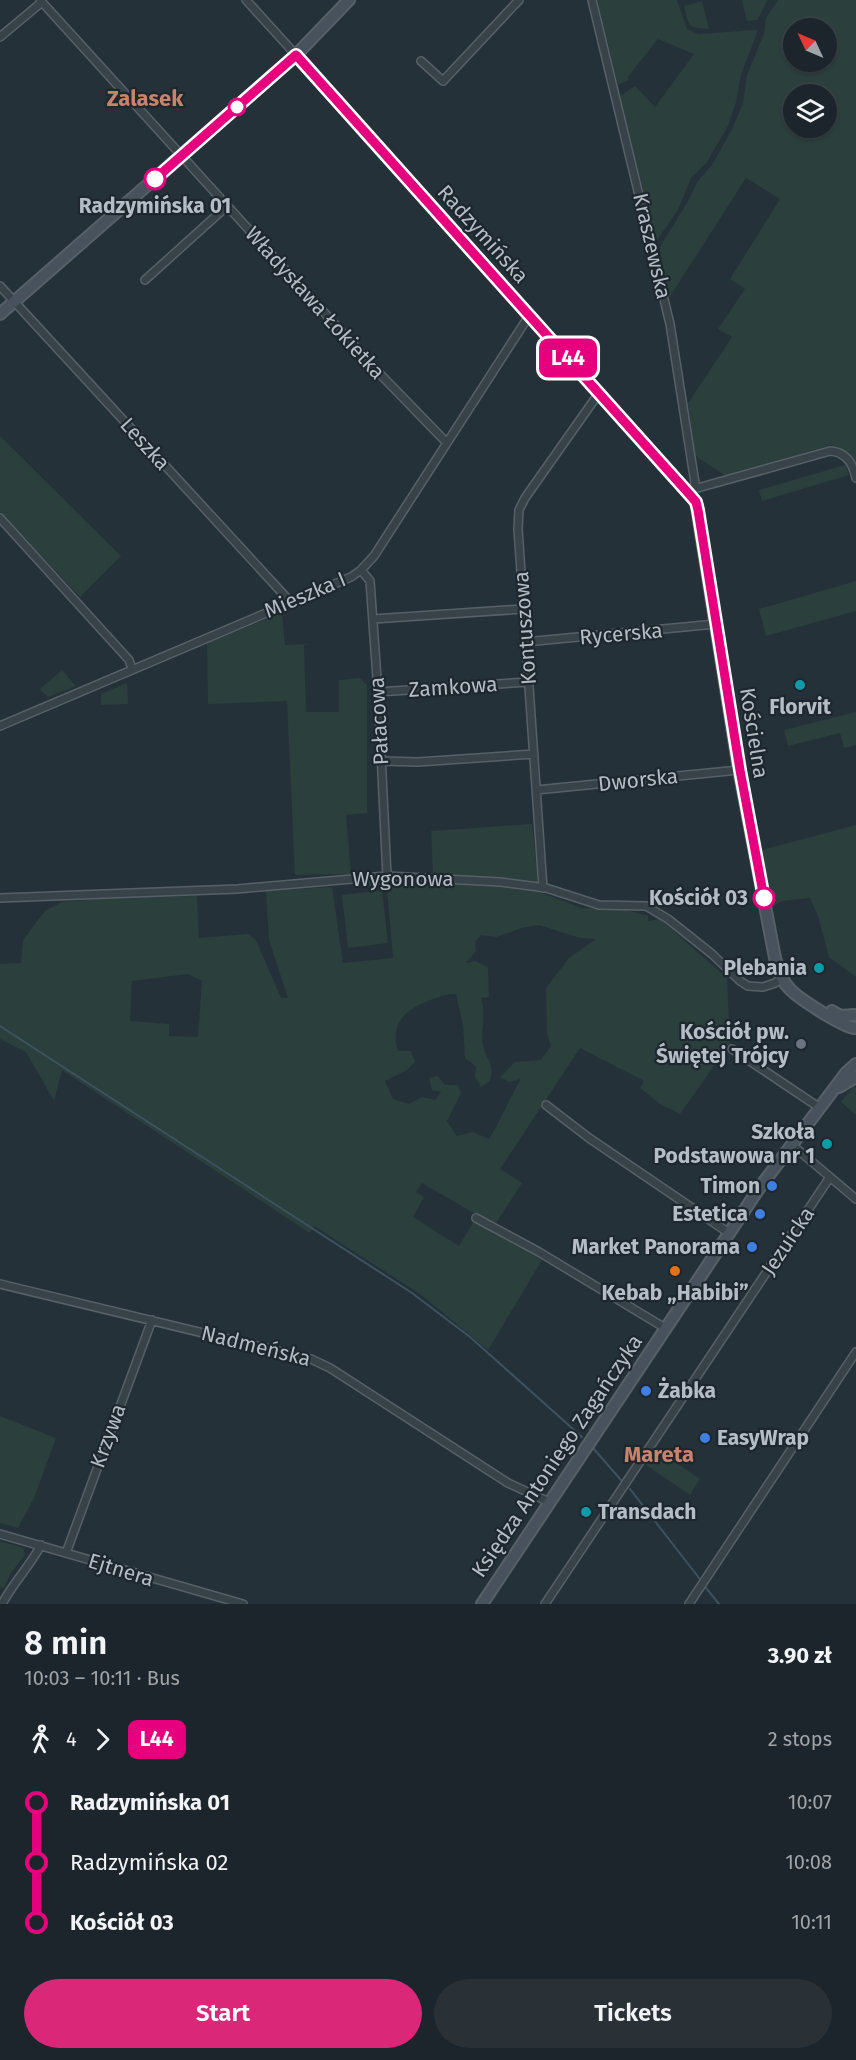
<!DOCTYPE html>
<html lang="en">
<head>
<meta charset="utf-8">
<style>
	body { margin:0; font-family:"Fira Sans",sans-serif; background:#293137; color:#f1f3f6; height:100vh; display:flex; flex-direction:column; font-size:22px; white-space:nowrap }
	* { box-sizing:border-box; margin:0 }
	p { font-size:20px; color:#a0a5a9 }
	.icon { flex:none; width:33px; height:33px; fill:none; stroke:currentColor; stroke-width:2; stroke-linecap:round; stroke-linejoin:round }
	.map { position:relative; height:1604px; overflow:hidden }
	.panel { display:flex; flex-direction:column; background:#1c252b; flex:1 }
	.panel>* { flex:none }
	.badge { padding:0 12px; border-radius:9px; font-size:21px; line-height:39px }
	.needle { width:39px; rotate:314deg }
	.buttons { position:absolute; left:783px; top:18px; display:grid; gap:12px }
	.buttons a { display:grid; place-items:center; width:54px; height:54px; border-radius:50%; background:#1c252b; box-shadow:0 2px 4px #0004,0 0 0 2px #3a4247; font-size:30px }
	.map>.badge { position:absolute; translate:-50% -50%; box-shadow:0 0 0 3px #fff }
	.legs { display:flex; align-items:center; gap:9px; height:66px; padding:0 24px; font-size:20px }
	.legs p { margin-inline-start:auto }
	.head { display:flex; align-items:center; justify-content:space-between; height:102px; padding:0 24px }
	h1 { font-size:33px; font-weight:600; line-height:45px }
	.primary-button { display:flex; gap:12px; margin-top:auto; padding:12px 24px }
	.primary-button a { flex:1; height:69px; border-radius:36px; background:#db2777; color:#fff; font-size:24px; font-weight:600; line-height:69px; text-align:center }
	.primary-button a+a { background:#293137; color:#f1f3f6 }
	ul { padding:0 24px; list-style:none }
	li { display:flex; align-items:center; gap:21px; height:60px; font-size:22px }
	li i { display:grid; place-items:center; width:9px; height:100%; margin:0 8px; background:currentColor }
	li i::after { content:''; width:15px; height:15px; margin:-8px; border:4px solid; border-radius:50%; background:#1c252b }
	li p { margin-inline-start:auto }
	li:first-child i { background:linear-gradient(#0000 50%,currentColor 0) }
	li:last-child i { background:linear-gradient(currentColor 50%,#0000 0) }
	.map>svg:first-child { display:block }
	.green { fill:#2b3f3c; fill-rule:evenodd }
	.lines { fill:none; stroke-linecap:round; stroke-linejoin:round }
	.stream { stroke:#3c5260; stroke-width:2 }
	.street-casing { stroke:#576067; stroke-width:10 }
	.secondary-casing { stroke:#576067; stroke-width:14 }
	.street { stroke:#384249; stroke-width:7 }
	.secondary { stroke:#47525c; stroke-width:10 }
	.line-1-casing { stroke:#fff; stroke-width:14 }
	.line-1 { stroke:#e6007e; stroke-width:9 }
	.stop-1-dot { fill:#fff; stroke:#e6007e; stroke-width:3 }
	.culture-dot { fill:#0f9aa8; stroke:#1e272e; stroke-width:2 }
	.worship-dot { fill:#6b7280; stroke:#1e272e; stroke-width:2 }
	.shop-dot { fill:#3f7fe0; stroke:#1e272e; stroke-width:2 }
	.food-dot { fill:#e8710a; stroke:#1e272e; stroke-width:2 }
	.labels { text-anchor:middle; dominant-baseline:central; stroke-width:4.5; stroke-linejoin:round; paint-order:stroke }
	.stop-label { font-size:21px; font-weight:bold; fill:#b4bdc5; stroke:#1e272e }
	.street-label { font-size:21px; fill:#b4bdc5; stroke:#1e272e }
	.poi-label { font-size:21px; font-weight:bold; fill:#b4bdc5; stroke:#1e272e; text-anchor:end }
	.neighbourhood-label { font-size:22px; font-weight:bold; fill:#c8836c; stroke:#1e272e }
</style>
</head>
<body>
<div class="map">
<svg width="856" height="1604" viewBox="0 0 856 1604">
	<rect width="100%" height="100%" fill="#253139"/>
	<path class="green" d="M597,0H677L687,29L698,34L757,30L756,36L741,74L736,102L728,126L707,162L691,178L679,208L656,242L620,96L635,86L655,107L694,54L658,39L627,78L629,80L618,85Z
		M742,0H768L757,20L747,21Z
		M778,0H856V462C850,452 842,448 831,445L726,476L698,458L695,453L688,403L732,337L718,329L745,289L730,279L780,199L746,178L669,298L660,250L661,245L687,203L698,181L712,165L732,129L743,103L747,75L764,34L766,18ZM794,28H826V62H794ZM794,94H826V128H794Z
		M702,1L709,29C688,28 689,27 684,6Z
		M0,436L121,556L80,597L0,512Z
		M845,465L849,475L762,501L759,490Z
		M856,581V611L766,636L759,609Z
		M282,613L285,645L311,644L304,645L306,712H339V680L360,678L367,685V813L346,815L351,874L295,875L287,701L208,704L207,643Z
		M62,670L76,686L48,697L40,689Z
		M127,683L128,704L101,705V694Z
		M856,712V745L844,748L840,733L788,746L784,730Z
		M532,824L538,882L534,890L582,908L626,910L648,916V921L660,919L727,978L730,1043L680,1114L660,1104L640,1088L644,1081L580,1048L500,1169L522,1183L496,1223L472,1212L422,1183L416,1192L424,1197L413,1217L459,1246L474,1221L542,1260L488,1350L420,1294L314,1226L310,1233L62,1070L54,1101L26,1052L0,1039V964L21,963L23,940L45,911L62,902L124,897L197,896L199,938L248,934L256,940L281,998H288L269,940L266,891L332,887L343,963L393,958L387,888L368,886L371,881L406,882L433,873L431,831ZM539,925L580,938L596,939L569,958L546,988L547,1033L551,1046L541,1060L515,1062L500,1077L509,1082L521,1079C509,1099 501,1120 489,1139L473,1132L457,1136L447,1121L461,1093L458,1085H445L438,1076L429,1078L432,1090L441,1092L435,1100L422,1097L409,1104L393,1099L385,1081L407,1070L415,1062L411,1051H398C389,1021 408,1008 433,999C441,996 447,994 456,994L463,1025L465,1058L476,1066L475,1077L481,1087L490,1081C495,1060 487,1063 483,1045C480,1029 487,1017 481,998L489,997L488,967L475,961L466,963L476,951L475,942L481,935L497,937L521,928ZM188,974L202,981L198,1037L169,1036V1024L130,1021L132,981Z
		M856,825V977L829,957L818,916L810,898L782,901L772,907L762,850Z
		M382,890L388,943L348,948L342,895Z
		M854,1086L856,1088V1115L841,1102Z
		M0,1416L56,1438L34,1498L18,1528L0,1523Z
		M656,1449L700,1479L690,1495L646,1465Z
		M0,1541L23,1548L25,1555L11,1573L4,1588L0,1587Z"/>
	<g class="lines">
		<path class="stream" d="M0,1026L412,1293L470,1337L582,1437
			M593,1448L621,1480
			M630,1489L699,1578
			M706,1588L719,1604"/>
		<defs>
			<path id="street" d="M40,0L382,376L447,443
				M246,0L296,55
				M592,0L670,324L695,483L690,495
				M0,37L42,2
				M421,61L443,81L519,0
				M145,280L227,206
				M0,286L285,596L288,603
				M694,489L830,451C846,452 853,463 856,478
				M0,518L129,660L132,669
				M361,570L370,581L378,692L387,876
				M373,619L523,609
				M525,642L716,624
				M378,692L528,682
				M0,726L351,577L361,570L374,556L525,322L531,316
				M381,761L418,762L534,754
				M536,790L739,770
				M543,888L518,529L519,510L525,498L599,393
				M0,898L237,889L387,876L500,882L546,888L599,905L646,906L668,919L712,954L740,981L748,986L763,987L775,983L782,978
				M732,1049L820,1108
				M546,1105L589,1138L729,1233
				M791,1144L856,1199
				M476,1218L539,1252L665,1328
				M0,1284L311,1359L330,1368L508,1483L549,1502
				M0,1534L243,1604
				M66,1553L152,1320
				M2,1604C13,1583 30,1566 41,1545
				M545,1604L830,1177
				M689,1604L856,1352"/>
			<path id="secondary" d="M296,55L696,502L739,770L775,958C778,968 781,980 789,988C797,998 842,1026 854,1028
				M0,314L296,55L349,0
				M832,1011L841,1016L854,1015
				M839,1087L856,1077
				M482,1604L760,1187L846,1073L856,1064"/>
		</defs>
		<use href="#street" class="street-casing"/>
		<use href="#secondary" class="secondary-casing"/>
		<use href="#street" class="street"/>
		<use href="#secondary" class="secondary"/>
	</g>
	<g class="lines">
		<defs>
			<path id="line-1" d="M155,179L296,55L690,495L696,502L698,510L740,770L764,898"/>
		</defs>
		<use href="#line-1" class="line-1-casing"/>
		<use href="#line-1" class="line-1"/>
	</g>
	<g class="stop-1-dot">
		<circle cx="237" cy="107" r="8"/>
		<circle cx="155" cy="179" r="10"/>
		<circle cx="764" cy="898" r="10"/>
	</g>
	<g class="culture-dot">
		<circle cx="800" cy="685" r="6"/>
		<circle cx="819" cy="968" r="6"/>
		<circle cx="827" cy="1144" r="6"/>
		<circle cx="586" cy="1512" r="6"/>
	</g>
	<circle class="worship-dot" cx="801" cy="1044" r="6"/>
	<g class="shop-dot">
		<circle cx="772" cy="1186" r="6"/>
		<circle cx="760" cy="1214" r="6"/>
		<circle cx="752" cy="1247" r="6"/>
		<circle cx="646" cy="1391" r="6"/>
		<circle cx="705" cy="1438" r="6"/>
	</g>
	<circle class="food-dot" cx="675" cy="1271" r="6"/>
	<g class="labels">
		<g class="stop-label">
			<text x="155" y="206">Radzymińska 01</text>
			<text x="748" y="898" text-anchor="end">Kościół 03</text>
		</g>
		<g class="street-label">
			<text transform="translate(483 234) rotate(48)">Radzymińska</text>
			<text transform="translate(652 246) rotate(77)">Kraszewska</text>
			<text transform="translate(315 303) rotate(48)">Władysława Łokietka</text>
			<text transform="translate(145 444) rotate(48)">Leszka</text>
			<text transform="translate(305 595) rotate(-23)">Mieszka I</text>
			<text transform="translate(525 628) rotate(-94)">Kontuszowa</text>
			<text transform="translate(621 634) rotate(-5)">Rycerska</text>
			<text transform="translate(453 687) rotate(-4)">Zamkowa</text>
			<text transform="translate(379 721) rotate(-93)">Pałacowa</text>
			<text transform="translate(754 733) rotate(81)">Kościelna</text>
			<text transform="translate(638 780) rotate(-6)">Dworska</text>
			<text x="403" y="879">Wygonowa</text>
			<text transform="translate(788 1241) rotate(-56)">Jezuicka</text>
			<text transform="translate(256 1346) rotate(14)">Nadmeńska</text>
			<text transform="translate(108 1436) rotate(-70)">Krzywa</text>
			<text transform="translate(557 1456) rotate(-56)">Księdza Antoniego Zagańczyka</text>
			<text transform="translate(121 1570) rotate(17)">Ejtnera</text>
		</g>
		<g class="poi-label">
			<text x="800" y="707" text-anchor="middle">Florvit</text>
			<text x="807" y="968">Plebania</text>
			<text x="789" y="1032">Kościół pw.<tspan x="789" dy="24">Świętej Trójcy</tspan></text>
			<text x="815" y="1132">Szkoła<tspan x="815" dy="24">Podstawowa nr 1</tspan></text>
			<text x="760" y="1186">Timon</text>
			<text x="748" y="1214">Estetica</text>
			<text x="740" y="1247">Market Panorama</text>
			<text x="675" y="1293" text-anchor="middle">Kebab „Habibi”</text>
			<text x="658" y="1391" text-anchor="start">Żabka</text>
			<text x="717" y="1438" text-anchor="start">EasyWrap</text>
			<text x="598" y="1512" text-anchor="start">Transdach</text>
		</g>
		<g class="neighbourhood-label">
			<text x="145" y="98">Zalasek</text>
			<text x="659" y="1454">Mareta</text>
		</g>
	</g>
</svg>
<div class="buttons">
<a><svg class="needle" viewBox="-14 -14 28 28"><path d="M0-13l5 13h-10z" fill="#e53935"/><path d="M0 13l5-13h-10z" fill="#a0a5a9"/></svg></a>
<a><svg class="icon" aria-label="layers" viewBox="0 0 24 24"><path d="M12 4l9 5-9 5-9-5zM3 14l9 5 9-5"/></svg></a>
</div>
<b class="badge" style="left:568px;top:358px;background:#e6007e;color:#fff">L44</b>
</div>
<section class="panel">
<div class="head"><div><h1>8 min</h1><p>10:03 – 10:11 · Bus</p></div><b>3.90 zł</b></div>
<div class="legs"><svg class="icon" aria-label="walk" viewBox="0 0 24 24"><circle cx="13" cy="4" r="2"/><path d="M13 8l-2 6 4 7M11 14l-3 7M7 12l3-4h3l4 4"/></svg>4<svg class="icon" aria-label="forward" viewBox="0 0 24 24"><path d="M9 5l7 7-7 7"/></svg><b class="badge" style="background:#e6007e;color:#fff">L44</b><p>2 stops</p></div>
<ul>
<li><i style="color:#e6007e"></i><b>Radzymińska 01</b><p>10:07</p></li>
<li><i style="color:#e6007e"></i><span>Radzymińska 02</span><p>10:08</p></li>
<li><i style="color:#e6007e"></i><b>Kościół 03</b><p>10:11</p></li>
</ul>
<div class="primary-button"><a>Start</a><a>Tickets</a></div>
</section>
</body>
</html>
